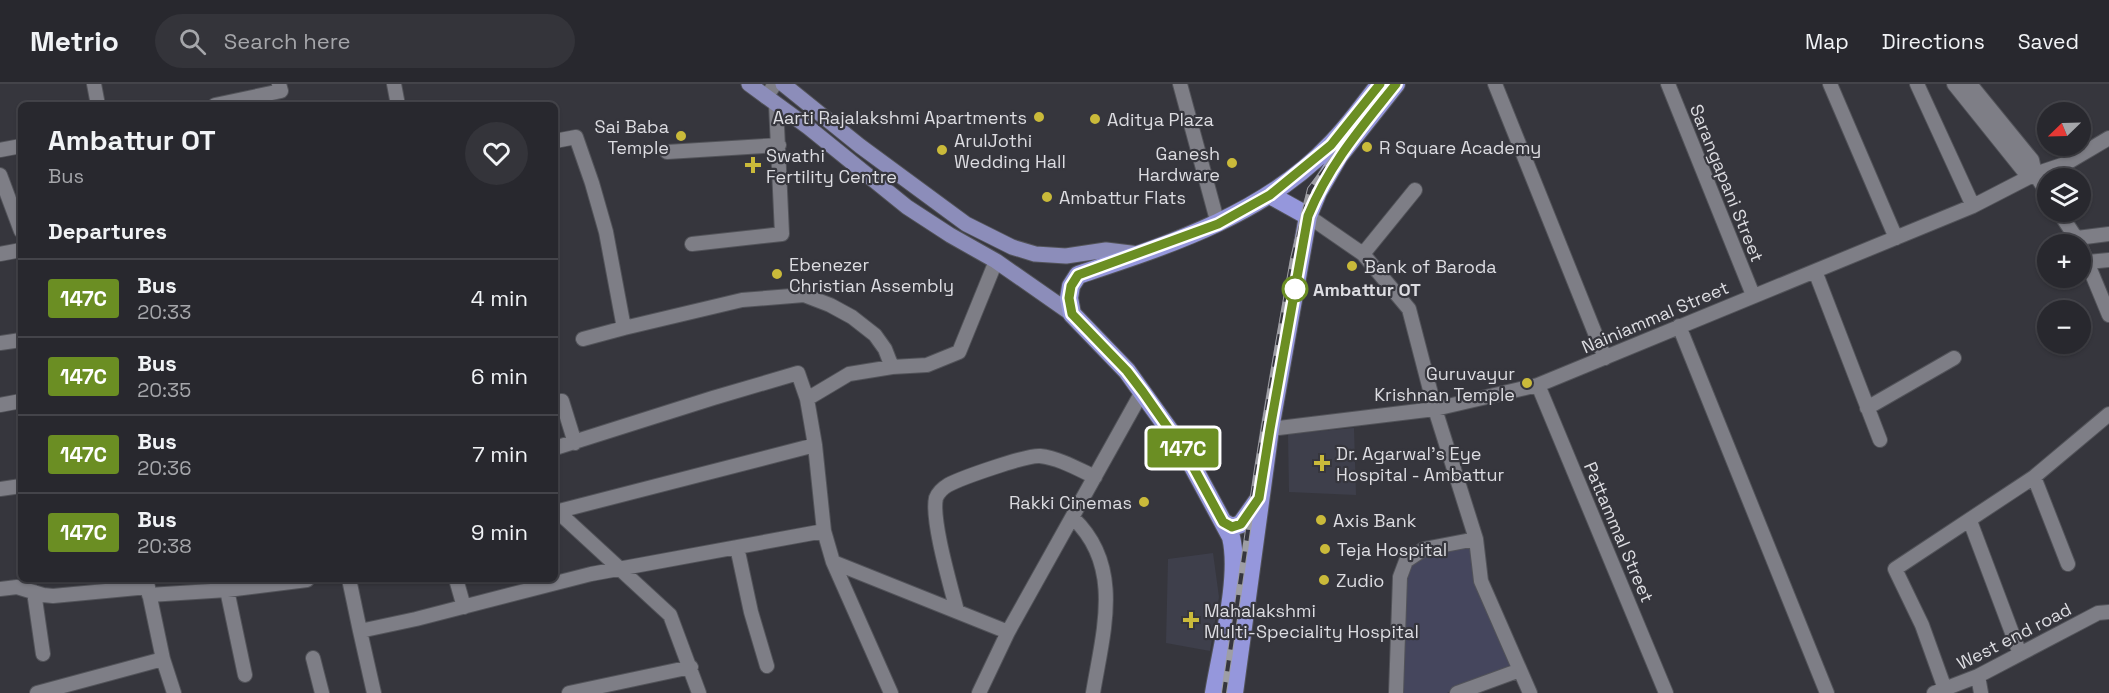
<!DOCTYPE html>
<html lang="en">
<head>
<meta charset="utf-8">
<style>
	body { margin:0; font-family:"Space Grotesk",sans-serif; background:#34343a; color:#f1f3f6; height:100vh; display:flex; flex-direction:column; font-size:22px; white-space:nowrap }
	* { box-sizing:border-box; margin:0 }
	p { font-size:20px; color:#a5a6aa }
	.icon { flex:none; width:33px; height:33px; fill:none; stroke:currentColor; stroke-width:2; stroke-linecap:round; stroke-linejoin:round }
	.map { position:relative; flex:1; overflow:hidden }
	.sheet { position:absolute; left:18px; top:18px; width:540px; height:480px; display:flex; flex-direction:column; background:#28282e; border-radius:9px; box-shadow:0 2px 4px #0004,0 0 0 2px #44444a }
	.sheet>* { flex:none }
	.badge { padding:0 12px; border-radius:4px; font-size:21px; line-height:39px }
	.needle { width:39px; rotate:247deg }
	.controls { position:absolute; left:2037px; top:18px; display:grid; gap:12px }
	.controls a { display:grid; place-items:center; width:54px; height:54px; border-radius:50%; background:#28282e; box-shadow:0 2px 4px #0004,0 0 0 2px #44444a; font-size:30px }
	.map>.badge { position:absolute; translate:-50% -50%; box-shadow:0 0 0 3px #fff }
	h2 { padding:0 30px; font-size:22px; line-height:54px }
	.round { display:grid; place-items:center; flex:none; width:63px; height:63px; border-radius:32px; background:#34343a }
	.head { display:flex; align-items:center; justify-content:space-between; height:102px; padding:0 30px }
	h1 { font-size:28px; font-weight:700; line-height:45px }
	ul { padding:0; list-style:none }
	li { display:flex; align-items:center; gap:18px; height:78px; padding:0 30px; border-top:2px solid #44444a }
	li div { flex:1 }
	li b { display:block; font-size:22px }
	li em { font-style:normal }
	li .badge { min-width:66px; font-weight:700; text-align:center }
	header { display:flex; align-items:center; gap:36px; box-sizing:border-box; height:84px; padding:0 30px; background:#28282e; border-bottom:2px solid #44444a }
	header strong { font-size:28px }
	nav { display:flex; gap:33px; margin-inline-start:auto; font-size:21px }
	.search { width:420px; height:54px; background:#34343a; display:flex; align-items:center; gap:15px; box-sizing:border-box; padding:0 21px; border-radius:33px; color:#a5a6aa; font-size:22px }
	.map>svg:first-child { display:block }
	.built { fill:#3e3f4b }
	.green { fill:#45465d }
	.lines { fill:none; stroke-linecap:round; stroke-linejoin:round }
	.minor-casing { stroke:#525359; stroke-width:16 }
	.major-casing { stroke:#525359; stroke-width:17 }
	.highway-casing { stroke:#525359; stroke-width:20 }
	.minor { stroke:#7e7e86; stroke-width:14 }
	.major { stroke:#8c8dba; stroke-width:15 }
	.highway { stroke:#9597dc; stroke-width:18 }
	.rail-casing { stroke:#9e9ea4; stroke-width:6 }
	.rail { stroke:#36363d; stroke-width:4; stroke-dasharray:11; stroke-linecap:butt }
	.line-casing { stroke:#fff; stroke-width:14 }
	.line { stroke:#6b8e23; stroke-width:9 }
	.poi-dot { fill:#caba3a; stroke:#36363d; stroke-width:2 }
	.stop-dot { fill:#fff; stroke:#6b8e23; stroke-width:3 }
	.labels { text-anchor:middle; dominant-baseline:central; stroke-width:4.5; stroke-linejoin:round; paint-order:stroke }
	.poi-label { font-size:18px; fill:#dcdce1; stroke:#36363d; text-anchor:start }
	.street-label { font-size:18px; fill:#dcdce1; stroke:#36363d }
	.stop-label { font-size:18px; font-weight:bold; fill:#dcdce1; stroke:#36363d; text-anchor:start }
</style>
</head>
<body>
<header>
<strong>Metrio</strong>
<div class="search"><svg class="icon" aria-label="search" viewBox="0 0 24 24"><circle cx="10" cy="10" r="6"/><path d="M15 15l6 6"/></svg>Search here</div>
<nav><a>Map</a><a>Directions</a><a>Saved</a></nav>
</header>
<div class="map">
<svg width="2109" height="609" viewBox="0 0 2109 609">
	<rect width="100%" height="100%" fill="#36363d"/>
	<path class="built" d="M1354,344L1356,411L1289,408L1288,350Z
		M1213,469L1219,513L1210,567L1166,559L1168,475Z"/>
	<path class="green" d="M1473,460L1515,585L1447,609H1400L1403,498L1408,481L1424,469Z"/>
	<g class="lines">
		<defs>
			<path id="minor" d="M94,0L98,21
				M394,0L398,21
				M1180,0L1218,140
				M1495,0L1605,274
				M1668,0L1753,211
				M1830,0L1896,154
				M1917,0L1973,122
				M1954,0L2023,86L2035,90
				M1970,0L2032,76L2035,90L2048,110
				M766,13L775,0
				M215,21L281,7L279,0
				M555,57L576,53L592,99L606,148L624,244L742,216L804,211L830,221L852,233L875,251L885,265L892,283
				M0,66L21,62
				M667,68L779,61
				M0,91L21,147
				M2059,128L2080,160
				M1308,132L1363,170L1409,225L1435,325L1476,455L1481,497L1530,609
				M2077,154L2109,150
				M692,160L782,150L776,20
				M2080,161L2109,231
				M0,170L21,166
				M1363,170L1415,106
				M2088,178L2109,176
				M1815,187L1880,356
				M1679,242L1827,609
				M583,255L624,244
				M0,259L21,256
				M1538,301L1666,609
				M807,315L849,290L892,283L927,281L959,268L996,177
				M555,318L562,317L575,359
				M0,321L21,317
				M1867,324L1954,274
				M1270,345L1435,325L1538,301L1973,122L2035,90L2065,80L2109,54
				M555,364L713,314L798,289L807,315L815,361L824,447L833,478L891,609
				M2034,393L2068,480
				M0,405L21,402
				M555,425L670,531L699,609
				M559,427L815,361
				M1073,434C1124,482 1103,548 1093,609
				M1970,437L2020,570
				M737,463L751,528L767,582
				M833,478L1008,548
				M349,495L360,547
				M456,495L464,523
				M148,504L163,575L174,609
				M0,505L17,503L43,511L53,512L148,503
				M227,506L245,591
				M34,508L43,570
				M149,511L227,506L307,496
				M957,527C951,503 931,436 936,414C938,409 943,404 948,401C961,394 1026,371 1040,372C1059,374 1078,385 1095,393
				M313,574L322,609
				M1978,592L1981,609
				M1945,605L1922,541L1895,485L2034,393L2109,330
				M37,609L163,575
				M374,609L360,547L416,535L591,490L824,447
				M569,609L691,583
				M979,609L1008,548L1142,308
				M1396,609L1400,493L1406,477L1424,465L1476,455
				M1457,609L1520,586
				M1934,609L1978,592L2098,529L2109,528"/>
			<path id="major" d="M749,0L808,43L907,123L950,151L996,177L1072,230
				M783,0L860,62L966,140L1012,163L1035,170L1066,172L1106,166L1139,170"/>
			<path id="highway" d="M1270,111L1308,132
				M1223,438L1232,443L1241,440L1258,416
				M1214,609C1221,565 1241,494 1231,453L1185,368L1127,287L1072,230L1069,214L1071,202L1078,191C1168,161 1264,131 1331,60C1349,42 1364,20 1380,0
				M1234,609L1270,345L1308,132L1318,108L1339,72L1396,0"/>
		</defs>
		<use href="#minor" class="minor-casing"/>
		<use href="#major" class="major-casing"/>
		<use href="#highway" class="highway-casing"/>
		<use href="#minor" class="minor"/>
		<use href="#major" class="major"/>
		<use href="#highway" class="highway"/>
		<defs>
			<path id="rail" d="M1224,609L1257,385L1278,260L1293,175L1310,105L1390,0"/>
		</defs>
		<use href="#rail" class="rail-casing"/>
		<use href="#rail" class="rail"/>
	</g>
	<g class="lines">
		<defs>
			<path id="line" d="M1380,0L1331,61L1270,111L1218,140L1078,191L1071,202L1069,214L1072,230L1127,287L1143,308L1185,368L1223,438L1232,443L1241,440L1259,414L1270,345L1308,132C1330,79 1361,44 1396,0"/>
		</defs>
		<use href="#line" class="line-casing"/>
		<use href="#line" class="line"/>
	</g>
	<g class="poi-dot">
		<circle cx="1039" cy="33" r="6"/>
		<circle cx="1095" cy="35" r="6"/>
		<circle cx="681" cy="52" r="6"/>
		<circle cx="1367" cy="63" r="6"/>
		<circle cx="942" cy="66" r="6"/>
		<circle cx="1232" cy="79" r="6"/>
		<path d="M750 72h6v6h6v6h-6v6h-6v-6h-6v-6h6z"/>
		<circle cx="1047" cy="113" r="6"/>
		<circle cx="1352" cy="182" r="6"/>
		<circle cx="777" cy="190" r="6"/>
		<circle cx="1527" cy="299" r="6"/>
		<path d="M1319 370h6v6h6v6h-6v6h-6v-6h-6v-6h6z"/>
		<circle cx="1144" cy="418" r="6"/>
		<circle cx="1321" cy="436" r="6"/>
		<circle cx="1325" cy="465" r="6"/>
		<circle cx="1324" cy="496" r="6"/>
		<path d="M1188 527h6v6h6v6h-6v6h-6v-6h-6v-6h6z"/>
	</g>
	<circle class="stop-dot" cx="1295" cy="205" r="12"/>
	<g class="labels">
		<g class="poi-label">
			<text x="1027" y="33" text-anchor="end">Aarti Rajalakshmi Apartments</text>
			<text x="1107" y="35">Aditya Plaza</text>
			<text x="669" y="42" text-anchor="end">Sai Baba<tspan x="669" dy="21">Temple</tspan></text>
			<text x="954" y="56">ArulJothi<tspan x="954" dy="21">Wedding Hall</tspan></text>
			<text x="1379" y="63">R Square Academy</text>
			<text x="1220" y="69" text-anchor="end">Ganesh<tspan x="1220" dy="21">Hardware</tspan></text>
			<text x="766" y="71">Swathi<tspan x="766" dy="21">Fertility Centre</tspan></text>
			<text x="1059" y="113">Ambattur Flats</text>
			<text x="789" y="180">Ebenezer<tspan x="789" dy="21">Christian Assembly</tspan></text>
			<text x="1364" y="182">Bank of Baroda</text>
			<text x="1515" y="289" text-anchor="end">Guruvayur<tspan x="1515" dy="21">Krishnan Temple</tspan></text>
			<text x="1336" y="369">Dr. Agarwal's Eye<tspan x="1336" dy="21">Hospital - Ambattur</tspan></text>
			<text x="1132" y="418" text-anchor="end">Rakki Cinemas</text>
			<text x="1333" y="436">Axis Bank</text>
			<text x="1337" y="465">Teja Hospital</text>
			<text x="1336" y="496">Zudio</text>
			<text x="1204" y="526">Mahalakshmi<tspan x="1204" dy="21">Multi-Speciality Hospital</tspan></text>
		</g>
		<g class="street-label">
			<text transform="translate(1727 99) rotate(68)">Sarangapani Street</text>
			<text transform="translate(1655 233) rotate(-23)">Nainiammal Street</text>
			<text transform="translate(1619 448) rotate(67)">Pattammal Street</text>
			<text transform="translate(2014 552) rotate(-27)">West end road</text>
		</g>
		<g class="stop-label">
			<text x="1313" y="205">Ambattur OT</text>
		</g>
	</g>
</svg>
<div class="controls">
<a><svg class="needle" viewBox="-14 -14 28 28"><path d="M0-13l5 13h-10z" fill="#e53935"/><path d="M0 13l5-13h-10z" fill="#a5a6aa"/></svg></a>
<a><svg class="icon" aria-label="layers" viewBox="0 0 24 24"><path d="M12 4l9 5-9 5-9-5zM3 14l9 5 9-5"/></svg></a>
<a>+</a>
<a>−</a>
</div>
<b class="badge" style="left:1183px;top:364px;background:#6b8e23;color:#fff">147C</b>
<section class="sheet">
<div class="head"><div><h1>Ambattur OT</h1><p>Bus</p></div><a class="round"><svg class="icon" aria-label="heart" viewBox="0 0 24 24"><path d="M12 20l-8-8c-3-5 5-10 8-4 3-6 11-1 8 4z"/></svg></a></div>
<h2>Departures</h2>
<ul>
<li><span class="badge" style="background:#6b8e23;color:#fff">147C</span><div><b>Bus</b><p>20:33</p></div><em>4 min</em></li>
<li><span class="badge" style="background:#6b8e23;color:#fff">147C</span><div><b>Bus</b><p>20:35</p></div><em>6 min</em></li>
<li><span class="badge" style="background:#6b8e23;color:#fff">147C</span><div><b>Bus</b><p>20:36</p></div><em>7 min</em></li>
<li><span class="badge" style="background:#6b8e23;color:#fff">147C</span><div><b>Bus</b><p>20:38</p></div><em>9 min</em></li>
</ul>
</section>
</div>
</body>
</html>
